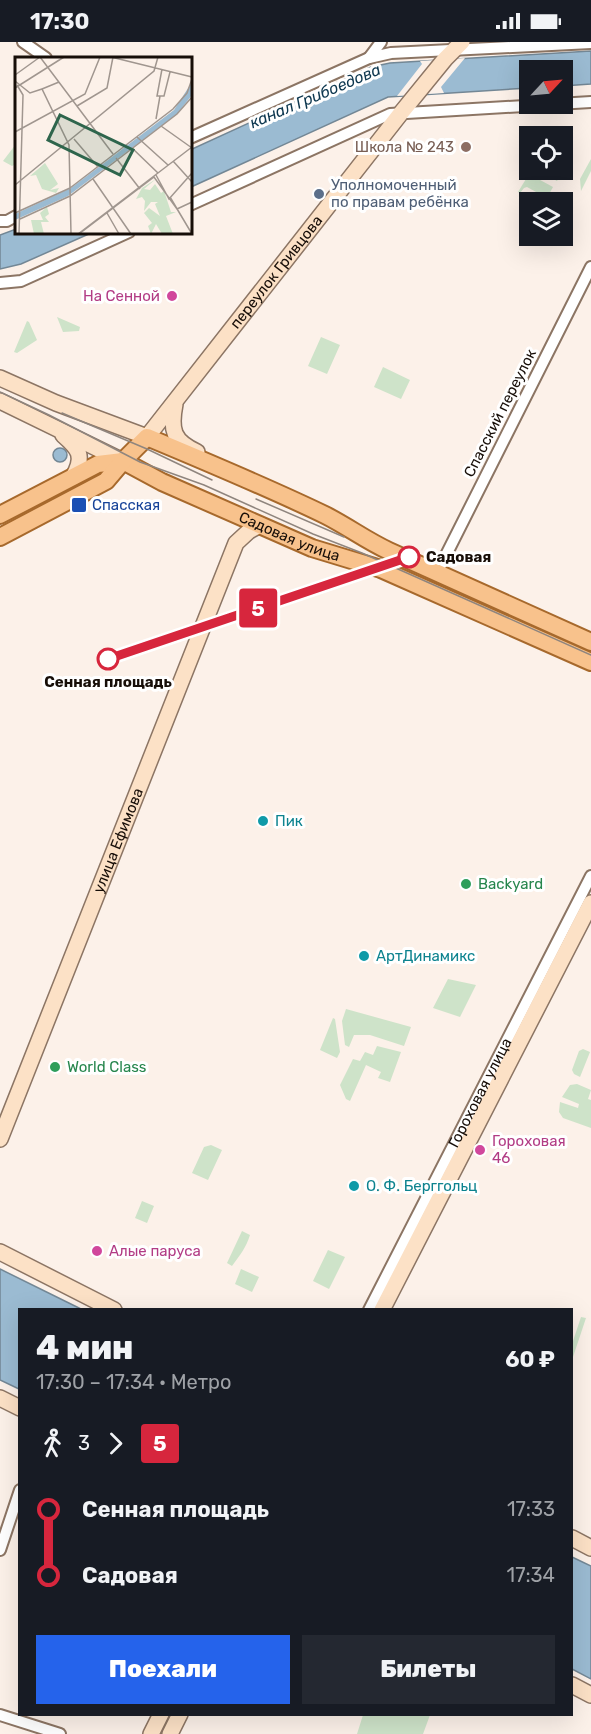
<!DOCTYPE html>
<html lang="ru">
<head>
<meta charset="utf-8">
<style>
	body { margin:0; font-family:Rubik,sans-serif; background:#242831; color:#f1f3f6; height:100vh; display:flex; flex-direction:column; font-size:22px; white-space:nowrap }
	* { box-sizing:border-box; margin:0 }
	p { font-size:20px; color:#9ea1a6 }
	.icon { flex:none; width:33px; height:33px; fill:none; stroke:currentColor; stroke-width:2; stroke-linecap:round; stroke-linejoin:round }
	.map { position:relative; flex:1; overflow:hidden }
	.sheet { position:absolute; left:18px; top:1266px; width:555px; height:408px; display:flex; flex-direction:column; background:#171b24; border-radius:0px; box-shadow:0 6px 24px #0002 }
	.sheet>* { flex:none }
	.badge { padding:0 12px; border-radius:4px; font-size:21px; line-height:39px }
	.needle { width:39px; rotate:64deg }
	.controls { position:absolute; left:519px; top:18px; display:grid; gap:12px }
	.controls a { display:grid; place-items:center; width:54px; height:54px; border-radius:0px; background:#171b24; box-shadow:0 6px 24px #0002; font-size:30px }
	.map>.badge { position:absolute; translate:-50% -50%; box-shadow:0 0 0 3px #fff }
	.legs { display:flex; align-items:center; gap:9px; height:66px; padding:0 18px; font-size:20px }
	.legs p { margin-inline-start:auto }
	.head { display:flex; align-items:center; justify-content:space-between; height:102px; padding:0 18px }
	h1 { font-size:33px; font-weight:800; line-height:45px }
	.primary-button { display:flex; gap:12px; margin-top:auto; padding:12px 18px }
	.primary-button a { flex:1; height:69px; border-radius:0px; background:#2563eb; color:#fff; font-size:24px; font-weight:800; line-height:69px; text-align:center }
	.primary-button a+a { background:#242831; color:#f1f3f6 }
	ul { padding:0 18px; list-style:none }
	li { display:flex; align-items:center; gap:21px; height:66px; font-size:22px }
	li i { display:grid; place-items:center; width:9px; height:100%; margin:0 8px; background:currentColor }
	li i::after { content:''; width:15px; height:15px; margin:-8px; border:4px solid; border-radius:50%; background:#171b24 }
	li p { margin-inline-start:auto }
	li:first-child i { background:linear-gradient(#0000 50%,currentColor 0) }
	li:last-child i { background:linear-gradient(currentColor 50%,#0000 0) }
	.status { display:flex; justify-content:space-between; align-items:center; height:42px; padding:0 30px; background:#171b24; direction:ltr }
	.status svg { height:16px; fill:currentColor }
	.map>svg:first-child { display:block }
	.green { fill:#cee3c9 }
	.water { fill:#9bbbd2; stroke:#738795; stroke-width:1.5 }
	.pier { fill:#fcf1e9 }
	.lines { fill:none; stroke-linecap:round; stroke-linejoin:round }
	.street-casing { stroke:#8c7564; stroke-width:14 }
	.secondary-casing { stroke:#8c7564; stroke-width:18 }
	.primary-casing { stroke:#a7692c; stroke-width:20 }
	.street { stroke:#fff; stroke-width:10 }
	.secondary { stroke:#fce1c6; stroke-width:15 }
	.primary { stroke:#f8c28c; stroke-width:16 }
	.tram { stroke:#8f857e; stroke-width:1.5 }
	.line-1-casing { stroke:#fff; stroke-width:14 }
	.line-1 { stroke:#d7263d; stroke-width:9 }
	.education-dot { fill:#8d6e63; stroke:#fff; stroke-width:2 }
	.service-dot { fill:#5c6f8a; stroke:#fff; stroke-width:2 }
	.hotel-dot { fill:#d1479c; stroke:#fff; stroke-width:2 }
	.transit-dot { fill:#1a4fb4; stroke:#fff; stroke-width:2 }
	.stop-1-dot { fill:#fff; stroke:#d7263d; stroke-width:3 }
	.culture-dot { fill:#0f9aa8; stroke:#fff; stroke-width:2 }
	.leisure-dot { fill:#2e9e5b; stroke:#fff; stroke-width:2 }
	.labels { text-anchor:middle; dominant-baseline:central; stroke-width:6; stroke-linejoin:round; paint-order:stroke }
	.education-label { font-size:15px; fill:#785e54; stroke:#fff; text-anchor:end }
	.service-label { font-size:15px; fill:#4e5e75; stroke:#fff; text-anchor:start }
	.street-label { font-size:15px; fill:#170e08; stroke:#fff }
	.hotel-label { font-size:15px; fill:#b23c85; stroke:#fff; text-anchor:start }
	.transit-label { font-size:15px; fill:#164399; stroke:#fff; text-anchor:start }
	.stop-label { font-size:15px; font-weight:bold; fill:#170e08; stroke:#fff; text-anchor:start }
	.culture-label { font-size:15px; fill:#0d838f; stroke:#fff; text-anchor:start }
	.leisure-label { font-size:15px; fill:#27864d; stroke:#fff; text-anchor:start }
	.water-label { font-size:16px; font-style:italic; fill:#0d374f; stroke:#fff }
	.inset-road { fill:none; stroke:#a0968f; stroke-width:1.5 }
	.view { fill:#2e654c; fill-opacity:0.15; stroke:#2e654c; stroke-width:3 }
	.inset-edge { fill:none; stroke:#170e08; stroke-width:3 }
</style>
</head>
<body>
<div class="status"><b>17:30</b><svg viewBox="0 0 49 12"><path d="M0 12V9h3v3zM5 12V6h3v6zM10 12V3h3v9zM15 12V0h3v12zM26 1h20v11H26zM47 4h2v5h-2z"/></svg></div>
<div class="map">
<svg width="591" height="1692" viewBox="0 0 591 1692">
	<rect width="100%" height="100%" fill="#fcf1e9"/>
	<path class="green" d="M16,102V122L12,124L3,119Z
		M563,112H570L573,118L564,136L560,134L557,139L538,128H562Z
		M591,117V129L581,149L580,137Z
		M529,132L553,145L547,156L527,145L524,146L520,151L518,150Z
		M57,275L80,285L79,289L63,290Z
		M27,279L29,280L37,298L17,311L14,310Z
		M321,295L340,303L327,332L308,324Z
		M383,325L410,338L401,357L374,345Z
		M448,937L476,943L460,975L433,966Z
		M346,967L411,985L404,1004L370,993H354L349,1005L345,1003L342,979Z
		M333,976L335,977L340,1010L337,1016L320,1008Z
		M377,1004L401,1010L390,1040L378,1036L381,1030L366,1023L350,1059L346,1057L340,1043L353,1017L360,1019L365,1010L373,1013Z
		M583,1007L590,1010L580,1035L574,1032L572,1028L579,1009Z
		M577,1042L591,1048L588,1057L591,1058V1086L563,1076L559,1070L560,1060L578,1066L579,1062L562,1055L570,1043Z
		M211,1103L222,1108L208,1138L192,1131L204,1105Z
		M142,1159L154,1164L147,1181L135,1176Z
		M242,1189L250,1193C246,1206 240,1213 232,1224L227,1221Z
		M328,1208L345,1215L329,1247L313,1239Z
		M241,1227L259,1235L252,1250L235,1242Z
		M581,1275L586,1276L572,1318V1302Z
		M363,1673V1672L430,1673L423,1692H357Z"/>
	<path class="water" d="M591,9V42L563,44L562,28H530L529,46L388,55L191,145L190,108L371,25L390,21Z
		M16,187V190L91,191L21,222L0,227V193Z
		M53 413a7 7 0 1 1 14 0a7 7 0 1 1-14 0Z
		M0,1227L81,1267L20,1268L19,1347L0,1338Z
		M572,1515L591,1524V1637L572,1627Z"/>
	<path class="pier" d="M465,16L441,45L444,51L397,54L422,22L420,19Z"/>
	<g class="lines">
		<defs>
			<g id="street">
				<path d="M23,0L46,16"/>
				<path d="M369,16L381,0"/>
				<path d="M190,96L369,16L391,11L591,1"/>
				<path d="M190,163L390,72L591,60"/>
				<path d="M0,179H7L16,174"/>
				<path d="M0,241L21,239L129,190"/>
				<path d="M437,531L591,225"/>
				<path id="s1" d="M369,1268L591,834"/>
				<path d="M0,1508L20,1448"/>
				<path d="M0,1673L60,1692"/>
			</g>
			<g id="secondary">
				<path id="s2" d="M0,336L56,361L147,395L401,71L445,17L462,0"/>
				<path d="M0,359L123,419"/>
				<path d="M175,362C170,388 173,399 197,410"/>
				<path d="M63,393C79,407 85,414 73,435"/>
				<path id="s3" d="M0,1097L236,501L249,489L260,483"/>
				<path d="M0,1210L114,1268"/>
				<path d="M382,1268L591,861"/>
				<path d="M0,1356L20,1366"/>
				<path d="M572,1496L591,1506"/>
				<path d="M572,1643L591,1653"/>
				<path d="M151,1692L161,1672"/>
				<path d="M170,1692L180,1672"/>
			</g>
			<g id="primary">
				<path id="s4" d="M123,419L162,440L312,506L381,527L591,620"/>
				<path d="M0,473L98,422L123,419"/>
				<path d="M0,495L106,439L123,419L147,395C207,420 267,445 325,473C347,484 367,499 389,509L591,600"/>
			</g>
		</defs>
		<use href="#street" class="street-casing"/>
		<use href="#secondary" class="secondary-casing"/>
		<use href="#primary" class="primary-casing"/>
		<use href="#street" class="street"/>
		<use href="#secondary" class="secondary"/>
		<use href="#primary" class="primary"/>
		<path class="tram" d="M0,350L49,373L140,420L204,443L313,492L362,511L591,613
			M62,371L147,407L212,438
			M256,457L344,495"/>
	</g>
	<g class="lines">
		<defs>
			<path id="line-1" d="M108,617L409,515"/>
		</defs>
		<use href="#line-1" class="line-1-casing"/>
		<use href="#line-1" class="line-1"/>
	</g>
	<circle class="education-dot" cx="466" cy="105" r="6"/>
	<circle class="service-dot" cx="319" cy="152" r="6"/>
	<g class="hotel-dot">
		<circle cx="172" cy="254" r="6"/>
		<circle cx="480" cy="1108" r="6"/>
		<circle cx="97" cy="1209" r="6"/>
	</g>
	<rect class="transit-dot" x="71" y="455" width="16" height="16" rx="3"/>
	<g class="stop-1-dot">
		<circle cx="409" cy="515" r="10"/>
		<circle cx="108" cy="617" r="10"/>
	</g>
	<g class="culture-dot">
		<circle cx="263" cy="779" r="6"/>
		<circle cx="364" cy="914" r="6"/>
		<circle cx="354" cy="1144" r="6"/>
	</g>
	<g class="leisure-dot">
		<circle cx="466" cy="842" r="6"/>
		<circle cx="55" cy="1025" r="6"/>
	</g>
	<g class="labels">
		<g class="education-label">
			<text x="454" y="105">Школа № 243</text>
		</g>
		<g class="service-label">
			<text x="331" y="143">Уполномоченный<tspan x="331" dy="17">по правам ребёнка</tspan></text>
		</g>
		<g class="street-label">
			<text stroke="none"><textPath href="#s2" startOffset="368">переулок Гривцова</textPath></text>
			<text transform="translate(500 371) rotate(-63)">Спасский переулок</text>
			<text stroke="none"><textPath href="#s4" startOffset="183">Садовая улица</textPath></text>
			<text stroke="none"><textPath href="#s3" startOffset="321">улица Ефимова</textPath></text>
			<text stroke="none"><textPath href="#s1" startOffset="244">Гороховая улица</textPath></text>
		</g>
		<g class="hotel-label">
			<text x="160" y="254" text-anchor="end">На Cенной</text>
			<text x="492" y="1099">Гороховая<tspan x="492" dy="17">46</tspan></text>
			<text x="109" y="1209">Алые паруса</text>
		</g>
		<g class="transit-label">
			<text x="92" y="463">Спасская</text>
		</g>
		<g class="stop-label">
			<text x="426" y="515">Садовая</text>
			<text x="108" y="640" text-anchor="middle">Сенная площадь</text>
		</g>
		<g class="culture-label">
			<text x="275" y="779">Пик</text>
			<text x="376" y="914">АртДинамикс</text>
			<text x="366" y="1144">О. Ф. Берггольц</text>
		</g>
		<g class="leisure-label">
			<text x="478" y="842">Backyard</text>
			<text x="67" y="1025">World Class</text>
		</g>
		<g class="water-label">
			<text transform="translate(315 54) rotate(-23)">канал Грибоедова</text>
		</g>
	</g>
	<g transform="translate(15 15)">
		<rect width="177" height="177" fill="#fcf1e9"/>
		<path d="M30,106L43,127L35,133L44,131L41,136L27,132L21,118L15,119ZM141,122L129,132L135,133L140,127L146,136L149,134L156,155H161L151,159L158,177H147L141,167L136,177L133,169L137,166L129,156L134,151L145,159L140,147L143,145H136L129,154L130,144L127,140L121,142L127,131ZM32,150L34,157L30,160L34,165H26L29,177H19L16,163H28L25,156Z" fill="#cee3c9"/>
		<path d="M177,25V38L162,57L53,139L0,163V157L56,131L159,53Z" fill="#9bbbd2"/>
		<path class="inset-road" d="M25,0L98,97M96,0L177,20M147,12L142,39H149L155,15M0,18L25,0M0,24L15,36L27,32L54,88L56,177M2,28L8,38L4,177M0,31L49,0M27,32L44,25M62,49L92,31L98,0M141,62L145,39M146,69L177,91M0,75L70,37L85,0M122,80L153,108M59,82L83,110M117,91L143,116M101,101L125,132M158,104L177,125M141,118L154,142L177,116M78,122L116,177M0,128L139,14L143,0M0,128L139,14L143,0M55,131L158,52L172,36L177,22M155,140L177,177M0,156L55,131M92,156L104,177M5,162L55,139L162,57L177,40M63,177L177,90M64,177L139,120L162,152L177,145"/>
		<path class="view" d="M45,58L118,93L105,118L33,83Z"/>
		<rect width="177" height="177" class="inset-edge"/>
	</g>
</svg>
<div class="controls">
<a><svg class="needle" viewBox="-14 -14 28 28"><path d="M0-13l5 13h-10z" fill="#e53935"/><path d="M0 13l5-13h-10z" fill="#9ea1a6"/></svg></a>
<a><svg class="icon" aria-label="locate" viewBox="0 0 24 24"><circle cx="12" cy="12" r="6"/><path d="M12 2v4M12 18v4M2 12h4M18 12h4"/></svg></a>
<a><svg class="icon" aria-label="layers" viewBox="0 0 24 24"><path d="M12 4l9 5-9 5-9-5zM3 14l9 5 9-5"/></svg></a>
</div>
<b class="badge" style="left:258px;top:566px;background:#d7263d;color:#fff">5</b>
<section class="sheet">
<div class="head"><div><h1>4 мин</h1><p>17:30 – 17:34 · Метро</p></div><b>60 ₽</b></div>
<div class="legs"><svg class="icon" aria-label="walk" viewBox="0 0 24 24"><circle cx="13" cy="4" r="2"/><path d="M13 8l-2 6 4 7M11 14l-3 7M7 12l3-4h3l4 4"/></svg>3<svg class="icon" aria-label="forward" viewBox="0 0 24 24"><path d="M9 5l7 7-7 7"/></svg><b class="badge" style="background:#d7263d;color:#fff">5</b></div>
<ul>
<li><i style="color:#d7263d"></i><b>Сенная площадь</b><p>17:33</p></li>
<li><i style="color:#d7263d"></i><b>Садовая</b><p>17:34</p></li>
</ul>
<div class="primary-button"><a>Поехали</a><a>Билеты</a></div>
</section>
</div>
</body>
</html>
